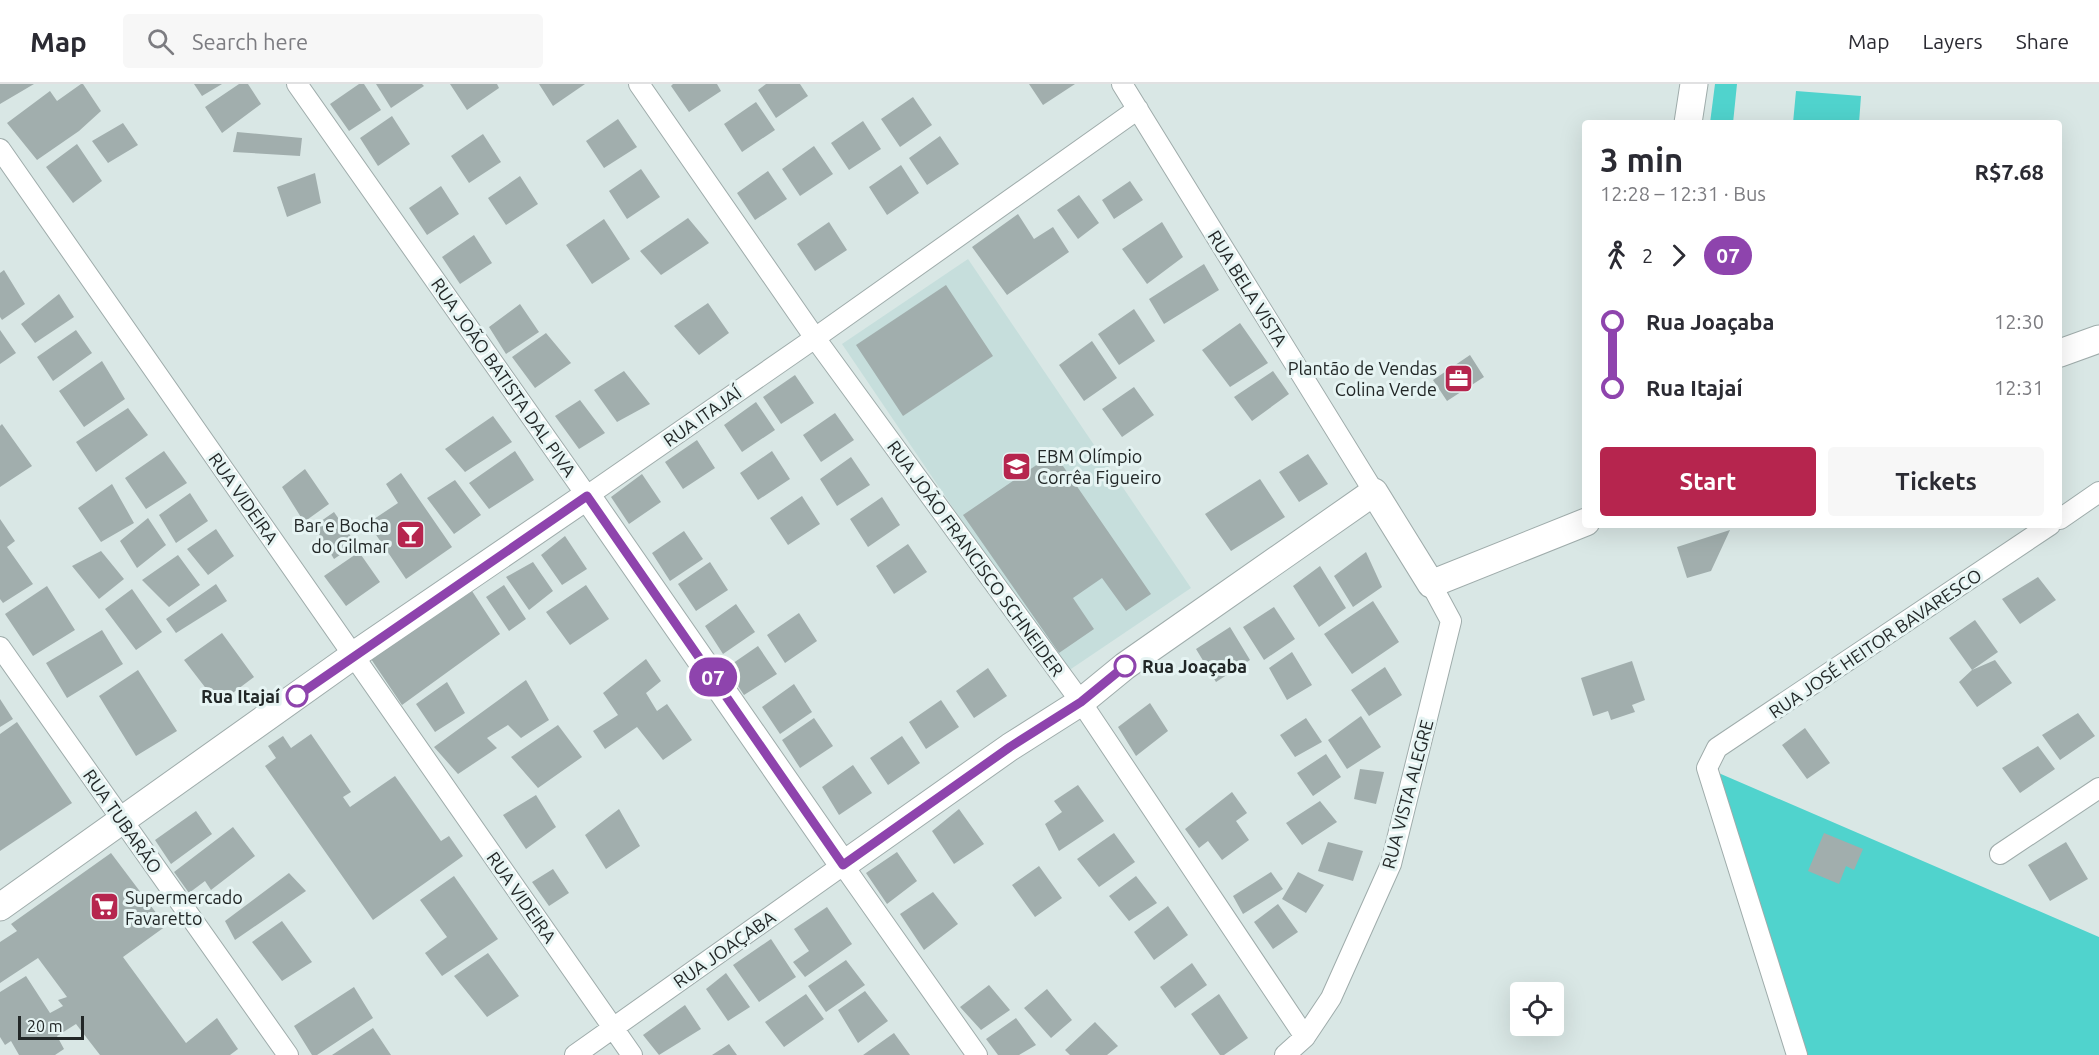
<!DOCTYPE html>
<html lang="en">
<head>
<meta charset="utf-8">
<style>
	body { margin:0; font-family:Ubuntu,sans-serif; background:#f7f7f7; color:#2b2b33; height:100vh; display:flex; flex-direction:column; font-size:22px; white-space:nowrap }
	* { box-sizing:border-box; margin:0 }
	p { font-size:20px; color:#7c7c81 }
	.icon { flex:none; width:33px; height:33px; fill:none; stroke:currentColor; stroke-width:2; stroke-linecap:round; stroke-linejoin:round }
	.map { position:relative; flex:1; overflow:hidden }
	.details { position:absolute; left:1582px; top:36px; width:480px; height:408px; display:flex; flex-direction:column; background:#fff; border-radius:6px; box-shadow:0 6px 24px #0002 }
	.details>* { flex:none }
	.badge { padding:0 12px; border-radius:20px; font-size:21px; line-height:39px }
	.controls { position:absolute; left:1510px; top:898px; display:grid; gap:12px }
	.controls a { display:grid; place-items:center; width:54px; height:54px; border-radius:6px; background:#fff; box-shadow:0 6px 24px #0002; font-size:30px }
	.scale { position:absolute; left:18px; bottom:15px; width:66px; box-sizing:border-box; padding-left:6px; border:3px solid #222727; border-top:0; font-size:16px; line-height:21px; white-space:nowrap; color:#222727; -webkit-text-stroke:4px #e6f4f3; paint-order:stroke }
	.map>.badge { position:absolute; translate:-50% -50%; box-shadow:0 0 0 3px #fff }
	.legs { display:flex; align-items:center; gap:9px; height:66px; padding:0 18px; font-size:20px }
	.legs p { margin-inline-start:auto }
	.headline { display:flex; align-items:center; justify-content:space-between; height:102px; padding:0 18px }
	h1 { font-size:33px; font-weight:700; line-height:45px }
	.button { display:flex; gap:12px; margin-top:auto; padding:12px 18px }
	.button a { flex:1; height:69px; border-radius:6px; background:#b6254e; color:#fff; font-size:24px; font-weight:700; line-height:69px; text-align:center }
	.button a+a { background:#f7f7f7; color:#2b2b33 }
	ul { padding:0 18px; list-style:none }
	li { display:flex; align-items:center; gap:21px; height:66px; font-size:22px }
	li i { display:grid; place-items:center; width:9px; height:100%; margin:0 8px; background:currentColor }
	li i::after { content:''; width:15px; height:15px; margin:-8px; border:4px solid; border-radius:50%; background:#fff }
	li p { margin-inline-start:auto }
	li:first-child i { background:linear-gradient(#0000 50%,currentColor 0) }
	li:last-child i { background:linear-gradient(currentColor 50%,#0000 0) }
	header { display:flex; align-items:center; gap:36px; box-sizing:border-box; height:84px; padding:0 30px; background:#fff; border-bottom:2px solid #e1e1e2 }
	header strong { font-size:28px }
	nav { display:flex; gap:33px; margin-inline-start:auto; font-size:21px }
	.search { width:420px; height:54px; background:#f7f7f7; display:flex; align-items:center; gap:15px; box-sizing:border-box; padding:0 21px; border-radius:6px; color:#7c7c81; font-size:22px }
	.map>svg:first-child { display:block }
	.built { fill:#c6dedc }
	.green { fill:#50d3cd }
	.building { fill:#a1aead }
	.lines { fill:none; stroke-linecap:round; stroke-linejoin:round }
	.street-casing { stroke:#9facab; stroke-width:22 }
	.secondary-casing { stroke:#9facab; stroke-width:29 }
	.street { stroke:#fff; stroke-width:20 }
	.secondary { stroke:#fff; stroke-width:27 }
	.line-1-casing { stroke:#fff; stroke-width:14 }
	.line-1 { stroke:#8e44ad; stroke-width:9 }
	.stop-1-dot { fill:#fff; stroke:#8e44ad; stroke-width:3 }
	.labels { text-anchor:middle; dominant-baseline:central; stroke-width:6; stroke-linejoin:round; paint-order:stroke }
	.street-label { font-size:18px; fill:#222727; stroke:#e6f4f3 }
	.poi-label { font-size:18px; fill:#222727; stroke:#e6f4f3; text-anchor:end }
	.stop-label { font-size:18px; font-weight:bold; fill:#222727; stroke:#e6f4f3; text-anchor:start }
</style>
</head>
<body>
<header>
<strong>Map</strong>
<div class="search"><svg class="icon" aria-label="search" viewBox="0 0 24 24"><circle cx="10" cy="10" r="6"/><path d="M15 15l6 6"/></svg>Search here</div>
<nav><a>Map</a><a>Layers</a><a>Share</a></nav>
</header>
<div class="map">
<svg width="2099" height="971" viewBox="0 0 2099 971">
	<rect width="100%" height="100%" fill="#d9e7e5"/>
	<path class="built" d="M968,175L1191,504L1065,589L842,260Z"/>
	<path class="green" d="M1715,0H1737L1733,39H1710Z
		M1796,7L1861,12L1859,39H1793Z
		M1707,684L2099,853V971H1797Z"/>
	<path class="building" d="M0,0H34L0,20Z
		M81,0H83L101,27L79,47L37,76L7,39L50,7L57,17Z
		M194,0H222L202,12Z
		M239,0H248L261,20L222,49L205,23Z
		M359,0H364L381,26L349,47L330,20Z
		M376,0H422L424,2L391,24Z
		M450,0H497L499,4L467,26Z
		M539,0H585L553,22Z
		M673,0H717L721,7L689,28L671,2Z
		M766,0H800L808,12L776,34L758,6Z
		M1029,0H1075L1043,21Z
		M913,13L932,41L900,63L881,35Z
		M756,18L775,46L742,68L724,40Z
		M392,32L410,60L378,82L360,54Z
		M618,35L637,63L604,84L586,57Z
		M863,37L881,65L849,86L831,59Z
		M123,39L138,61L108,79L92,57Z
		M237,48L302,54L300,72L233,68Z
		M483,50L501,78L469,99L451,72Z
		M940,52L959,80L927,101L909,74Z
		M77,60L102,97L73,119L46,83Z
		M814,62L833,90L800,112L782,85Z
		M901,81L919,109L887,131L869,103Z
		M641,85L660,113L627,135L609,107Z
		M768,87L787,115L755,136L737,109Z
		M315,89L321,119L287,133L277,103Z
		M520,92L538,120L506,141L488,114Z
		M1130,97L1143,116L1114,135L1102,116Z
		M441,102L459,130L427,151L409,124Z
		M1079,111L1099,139L1078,155L1057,126Z
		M1018,130L1034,155L1053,143L1069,168L1007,211L972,163Z
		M688,134L709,159L661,191L640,167Z
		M604,135L630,175L592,200L566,161Z
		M829,138L847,166L815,187L797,160Z
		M1162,138L1183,173L1147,200L1122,165Z
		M474,151L492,179L460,200L442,173Z
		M1204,180L1219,206L1164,240L1149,215Z
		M4,186L25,220L2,236L0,233V189Z
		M946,201L993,272L903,332L856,261Z
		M59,210L74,233L35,259L21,240Z
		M708,219L729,249L699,271L674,242Z
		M520,220L539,248L506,270L489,243Z
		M1134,225L1155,257L1119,281L1098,250Z
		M1240,239L1268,279L1230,303L1202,266Z
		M0,246L16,269L0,280Z
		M76,246L92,269L53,297L37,273Z
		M546,249L571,279L535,304L512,273Z
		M1092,257L1117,294L1084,317L1059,281Z
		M1470,271L1484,293L1447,317L1433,296Z
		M102,277L125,315L84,343L59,307Z
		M624,287L650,320L617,338L594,306Z
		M1273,287L1289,310L1252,337L1234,313Z
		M795,291L814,319L781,340L763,313Z
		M1134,303L1154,331L1122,353L1102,325Z
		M580,316L605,349L579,365L555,332Z
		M756,318L775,346L742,368L724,341Z
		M128,324L148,351L96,388L76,358Z
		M835,329L854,356L821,378L803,351Z
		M493,332L512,358L465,388L445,365Z
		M2,340L32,382L0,403V342Z
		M697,356L715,384L683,405L665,378Z
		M164,367L187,399L146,425L125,394Z
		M515,367L534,396L489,425L469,399Z
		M772,367L790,395L758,416L740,389Z
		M1054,369L1151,510L1126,527L1102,494L1073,514L1094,545L1059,569L963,431Z
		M1308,370L1328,400L1299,418L1279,388Z
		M851,373L870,401L837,422L820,395Z
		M305,385L329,420L304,438L282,403Z
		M401,389L452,463L406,495L368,439L398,419L386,400Z
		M642,390L661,418L629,440L611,413Z
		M1260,395L1285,433L1231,467L1205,430Z
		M455,396L481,431L454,450L427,414Z
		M112,400L134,439L101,458L78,424Z
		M190,409L208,437L176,459L159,431Z
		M802,412L820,440L788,461L770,434Z
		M882,413L900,441L868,463L850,435Z
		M334,428L356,460L334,475L314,442Z
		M148,434L166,461L137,484L120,457Z
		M0,435L15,457L7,463L33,500L3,519L0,515Z
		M216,445L234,472L208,491L187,465Z
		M1730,446L1711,487L1687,494L1677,463Z
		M684,447L703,475L670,497L652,469Z
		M565,452L587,485L562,501L541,471Z
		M908,460L927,488L894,510L876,482Z
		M101,467L124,495L99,515L72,482Z
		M359,468L380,498L346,522L324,492Z
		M1366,468L1382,503L1353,523L1334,492Z
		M178,471L200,501L169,523L142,496Z
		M533,478L553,507L529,526L506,493Z
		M710,478L728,506L696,527L678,500Z
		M1320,482L1346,524L1319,543L1293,502Z
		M2038,493L2056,516L2020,540L2002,515Z
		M216,500L227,517L176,549L166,535Z
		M504,501L526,535L509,547L486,513Z
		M586,501L609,535L570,561L546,528Z
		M47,502L75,546L33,572L5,530Z
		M132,505L162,548L136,566L105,525Z
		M472,507L500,550L402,621L371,575Z
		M1373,517L1399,558L1352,590L1324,550Z
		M736,520L755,548L723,570L705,542Z
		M1274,523L1295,555L1264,576L1243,543Z
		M799,529L817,557L785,579L767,551Z
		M1975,536L1998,568L1972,586L1949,554Z
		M1230,543L1250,576L1216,598L1196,565Z
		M102,546L123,580L67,614L46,579Z
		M222,549L254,593L218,620L184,576Z
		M758,562L777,590L744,611L726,584Z
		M1292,568L1312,601L1287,616L1269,584Z
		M646,575L661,597L646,609L657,627L667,620L692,656L663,676L637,643L605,665L593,647L618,631L603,609Z
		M1995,576L2012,599L1977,623L1959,598L1972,586Z
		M1632,577L1645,616L1632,621L1635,628L1611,636L1608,627L1593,632L1581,594Z
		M1385,583L1402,611L1369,632L1351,606Z
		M988,584L1007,612L974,634L956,607Z
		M138,586L177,647L136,672L99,612Z
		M526,596L549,636L521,654L508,641L487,654L497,664L458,690L434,663Z
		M447,598L465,629L435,648L416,620Z
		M794,600L812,628L780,650L762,623Z
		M0,615L13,635L0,643Z
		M941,616L959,643L926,665L909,638Z
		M1150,619L1168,647L1136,672L1118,643Z
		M2078,629L2095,652L2060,676L2042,651Z
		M1361,632L1381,663L1347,685L1328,656Z
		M814,634L833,662L800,684L782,656Z
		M1306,634L1322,658L1295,673L1280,651Z
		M17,638L72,719L0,767V650Z
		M558,641L582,673L538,704L511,673Z
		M1805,644L1830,679L1807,695L1782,661Z
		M311,650L351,708L343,713L350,723L395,692L441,757L449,752L463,772L373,836L265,682L276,674L268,662L283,652L291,664Z
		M902,652L920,679L888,701L870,674Z
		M2038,662L2055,685L2020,709L2002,684Z
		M1326,670L1341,693L1313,712L1297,689Z
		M853,681L872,709L839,731L822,703Z
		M1360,685L1384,688L1376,720L1354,715Z
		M1078,701L1104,737L1059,767L1045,740L1062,728L1054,717Z
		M1232,708L1247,729L1236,737L1249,756L1222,776L1208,757L1199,764L1185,745Z
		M536,711L556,743L526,765L503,731Z
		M1320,717L1337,738L1302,761L1286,739Z
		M619,725L640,762L606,785L585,751Z
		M959,725L984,760L954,780L932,747Z
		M196,727L212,750L171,780L155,756Z
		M233,743L255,772L211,806L205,797L189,809L174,788Z
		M1114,749L1135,778L1099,803L1077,775Z
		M1824,749L1863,765L1854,786L1846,782L1839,800L1808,787Z
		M1328,758L1363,767L1353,797L1318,787Z
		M2066,758L2088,795L2050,817L2028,781Z
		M897,768L917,797L887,820L866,789Z
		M111,769L166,842L123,873L186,959L217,934L238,965L230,971H100L76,940L57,952L64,965L55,971H19L11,957L5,961L0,953V908L26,892L50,929L63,922L58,916L67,913L38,874L0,899V858L17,847L11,840Z
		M1039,782L1062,814L1035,833L1012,801Z
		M553,785L569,809L549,822L532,798Z
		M1271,788L1283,805L1243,830L1233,812Z
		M1298,788L1324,801L1306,829L1282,815Z
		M289,789L306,807L235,856L225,837Z
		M454,792L498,855L442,892L425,869L447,853L420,816Z
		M1136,792L1157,819L1129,837L1109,812Z
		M933,808L958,840L924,866L900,830Z
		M1278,820L1298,848L1273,865L1254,838Z
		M1168,822L1188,851L1154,876L1134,848Z
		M827,823L852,860L805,893L793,878L809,867L794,845Z
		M282,837L312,878L282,897L252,858Z
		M771,855L796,893L759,918L733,881Z
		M488,869L519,912L487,933L454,892Z
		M846,876L865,901L826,928L808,902Z
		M1192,879L1207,901L1175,924L1160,903Z
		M726,889L750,923L728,937L706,905Z
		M989,901L1010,926L981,946L960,923Z
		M354,903L373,934L317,971H312L294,942Z
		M1047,905L1072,936L1051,954L1024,924Z
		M865,907L888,937L858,959L838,926Z
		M806,910L824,935L784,963L765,938Z
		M1219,910L1248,954L1224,971H1220L1191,930Z
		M685,921L701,945L659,971L643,951Z
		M1016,934L1036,961L1019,971H998L986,955Z
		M1095,938L1118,962L1107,971H1070L1065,966Z
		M373,944L391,971H332Z
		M894,949L910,971H863Z
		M729,960L737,971H712Z"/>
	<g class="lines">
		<defs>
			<path id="street" d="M297,0L587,412L815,254L1138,25
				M639,0L815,254L1081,618L1305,953
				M1122,0L1374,408
				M0,65L632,971
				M2060,435L2099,408
				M0,563L288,971
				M2000,770L2099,704
				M575,971L843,781L977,971
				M1285,971L1305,953L1331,914L1391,780L1451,537L1431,500
				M1797,971L1707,684L1717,664L2050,441"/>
			<path id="secondary" d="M1688,39L1694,0
				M2060,269L2099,255
				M0,823L354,571L587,412L843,781L1010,663L1081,618L1125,582L1374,408L1431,500L1586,438"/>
		</defs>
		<use href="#street" class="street-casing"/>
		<use href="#secondary" class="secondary-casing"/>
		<use href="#street" class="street"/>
		<use href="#secondary" class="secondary"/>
	</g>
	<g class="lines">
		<defs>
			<path id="line-1" d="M297,612L587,412L843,781L1010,663L1081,618L1125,582"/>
		</defs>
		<use href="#line-1" class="line-1-casing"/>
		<use href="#line-1" class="line-1"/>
	</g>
	<defs>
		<symbol id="office-square" viewBox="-11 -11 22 22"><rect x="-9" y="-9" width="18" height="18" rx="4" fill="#b6254e" stroke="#e6f4f3"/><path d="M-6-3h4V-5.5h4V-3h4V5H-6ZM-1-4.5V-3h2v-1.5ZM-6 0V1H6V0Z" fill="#fff"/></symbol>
		<symbol id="school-square" viewBox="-11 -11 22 22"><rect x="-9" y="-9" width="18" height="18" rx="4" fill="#b6254e" stroke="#e6f4f3"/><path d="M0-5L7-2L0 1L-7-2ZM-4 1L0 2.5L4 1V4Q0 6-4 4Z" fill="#fff"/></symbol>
		<symbol id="bar-square" viewBox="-11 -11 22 22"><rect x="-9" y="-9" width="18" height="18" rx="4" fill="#b6254e" stroke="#e6f4f3"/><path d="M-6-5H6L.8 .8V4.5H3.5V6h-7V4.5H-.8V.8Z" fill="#fff"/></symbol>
		<symbol id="supermarket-square" viewBox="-11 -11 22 22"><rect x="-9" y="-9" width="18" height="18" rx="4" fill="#b6254e" stroke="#e6f4f3"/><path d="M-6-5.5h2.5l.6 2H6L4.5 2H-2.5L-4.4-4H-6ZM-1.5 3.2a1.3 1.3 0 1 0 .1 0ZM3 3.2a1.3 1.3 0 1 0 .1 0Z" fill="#fff"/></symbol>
	</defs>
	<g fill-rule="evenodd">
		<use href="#office-square" x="1442" y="278" width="33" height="33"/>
		<use href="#school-square" x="1000" y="366" width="33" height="33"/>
		<use href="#bar-square" x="394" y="434" width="33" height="33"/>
		<use href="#supermarket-square" x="88" y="806" width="33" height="33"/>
	</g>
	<g class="stop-1-dot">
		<circle cx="1125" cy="582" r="10"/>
		<circle cx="297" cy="612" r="10"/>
	</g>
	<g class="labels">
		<g class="street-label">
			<text transform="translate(1248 204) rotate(58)">RUA BELA VISTA</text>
			<text transform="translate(504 293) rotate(55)">RUA JOÃO BATISTA DAL PIVA</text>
			<text transform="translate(702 332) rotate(-35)">RUA ITAJAÍ</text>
			<text transform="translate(244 414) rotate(55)">RUA VIDEIRA</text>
			<text transform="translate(976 474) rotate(54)">RUA JOÃO FRANCISCO SCHNEIDER</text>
			<text transform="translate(1875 559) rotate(-34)">RUA JOSÉ HEITOR BAVARESCO</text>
			<text transform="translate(1407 710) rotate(-75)">RUA VISTA ALEGRE</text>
			<text transform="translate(123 737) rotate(55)">RUA TUBARÃO</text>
			<text transform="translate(522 813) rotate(55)">RUA VIDEIRA</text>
			<text transform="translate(724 865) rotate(-35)">RUA JOAÇABA</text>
		</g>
		<g class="poi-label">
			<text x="1437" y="284">Plantão de Vendas<tspan x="1437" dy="21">Colina Verde</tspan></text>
			<text x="1037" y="372" text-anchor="start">EBM Olímpio<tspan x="1037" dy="21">Corrêa Figueiro</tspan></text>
			<text x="389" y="441">Bar e Bocha<tspan x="389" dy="21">do Gilmar</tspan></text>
			<text x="125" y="813" text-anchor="start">Supermercado<tspan x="125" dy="21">Favaretto</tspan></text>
		</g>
		<g class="stop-label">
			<text x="1142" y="582">Rua Joaçaba</text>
			<text x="280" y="612" text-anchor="end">Rua Itajaí</text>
		</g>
	</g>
</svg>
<div class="controls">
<a><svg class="icon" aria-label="locate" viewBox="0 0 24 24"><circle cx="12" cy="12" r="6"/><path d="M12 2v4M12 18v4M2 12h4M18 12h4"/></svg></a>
</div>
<div class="scale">20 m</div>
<b class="badge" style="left:713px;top:593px;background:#8e44ad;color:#fff">07</b>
<section class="details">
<div class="headline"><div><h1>3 min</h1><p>12:28 – 12:31 · Bus</p></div><b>R$7.68</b></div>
<div class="legs"><svg class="icon" aria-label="walk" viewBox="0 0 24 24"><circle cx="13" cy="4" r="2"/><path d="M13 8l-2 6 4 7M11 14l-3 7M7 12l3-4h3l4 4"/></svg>2<svg class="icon" aria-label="forward" viewBox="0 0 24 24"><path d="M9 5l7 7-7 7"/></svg><b class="badge" style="background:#8e44ad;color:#fff">07</b></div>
<ul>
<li><i style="color:#8e44ad"></i><b>Rua Joaçaba</b><p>12:30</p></li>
<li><i style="color:#8e44ad"></i><b>Rua Itajaí</b><p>12:31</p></li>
</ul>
<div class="button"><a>Start</a><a>Tickets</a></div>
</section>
</div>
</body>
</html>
